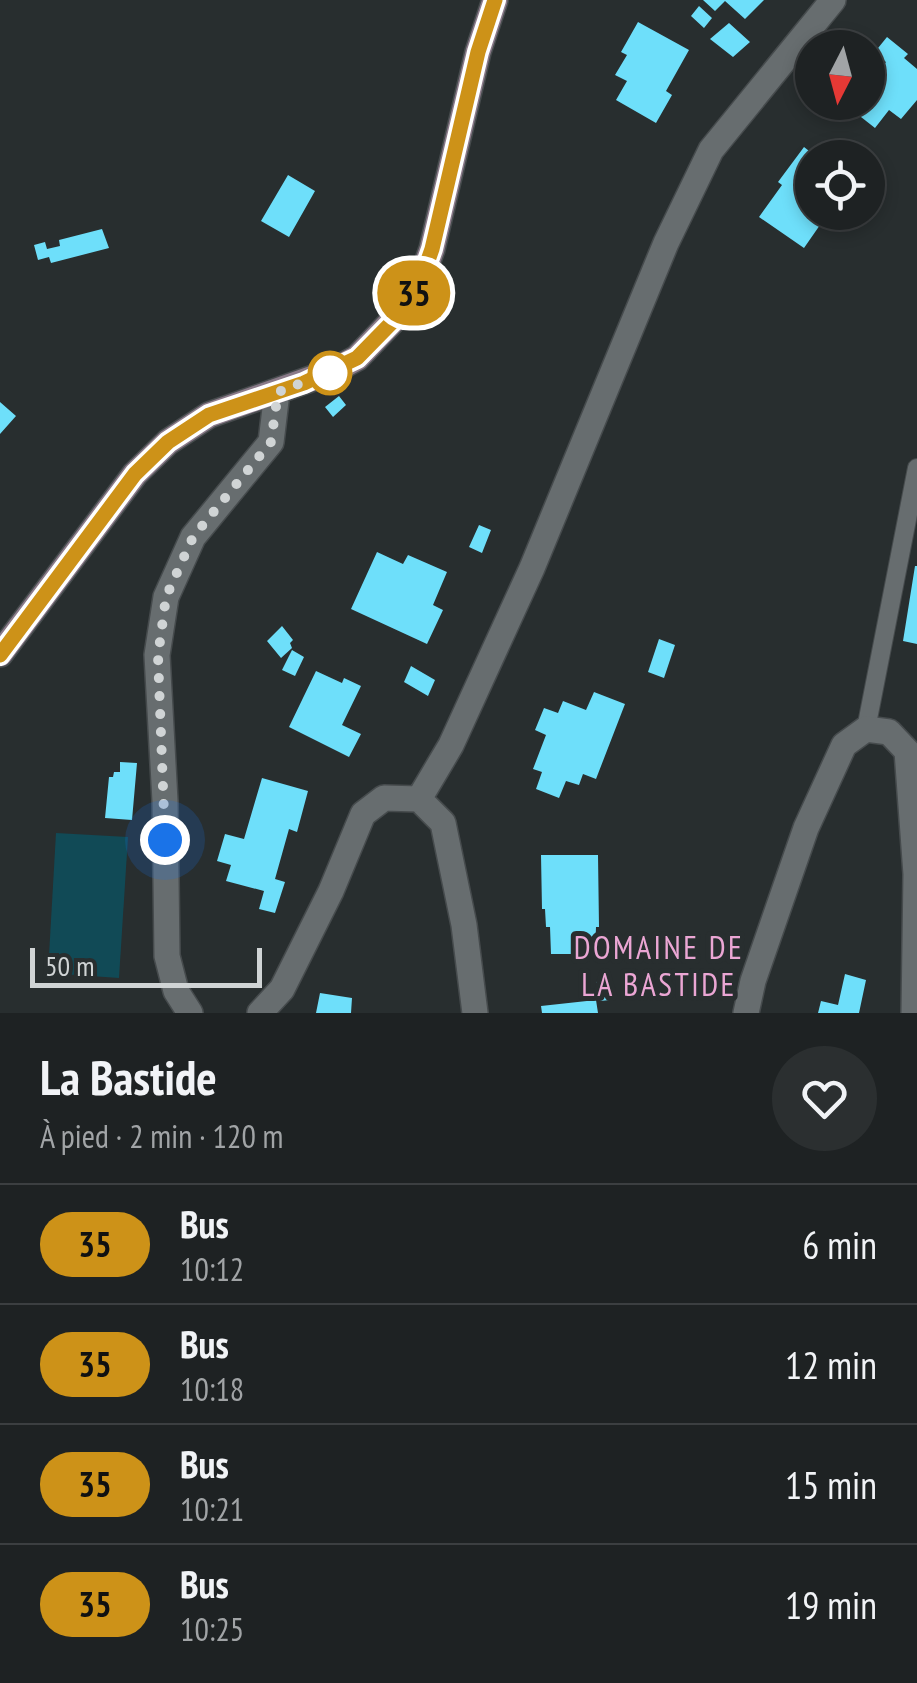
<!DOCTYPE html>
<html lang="fr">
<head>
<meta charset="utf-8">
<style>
	body { margin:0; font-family:"PT Sans Narrow",sans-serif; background:#2b2f30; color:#f1f3f6; height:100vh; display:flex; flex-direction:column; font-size:38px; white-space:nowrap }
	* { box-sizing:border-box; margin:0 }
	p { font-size:32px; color:#a1a4a6 }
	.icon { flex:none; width:55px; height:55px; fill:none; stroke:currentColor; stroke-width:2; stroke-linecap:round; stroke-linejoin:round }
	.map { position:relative; height:1013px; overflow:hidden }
	.sheet { display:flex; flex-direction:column; background:#1e2223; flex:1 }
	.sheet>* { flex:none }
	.badge { padding:0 20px; border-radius:32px; font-size:35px; line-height:65px }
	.needle { width:65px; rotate:186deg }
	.tools { position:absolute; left:795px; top:30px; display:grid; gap:20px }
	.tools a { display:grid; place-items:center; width:90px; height:90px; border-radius:50%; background:#1e2223; box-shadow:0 5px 15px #0003,0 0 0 2px #3c3f41; font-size:50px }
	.scale { position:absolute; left:30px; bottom:25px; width:232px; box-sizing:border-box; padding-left:10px; border:5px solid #d0d4d5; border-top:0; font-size:28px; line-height:35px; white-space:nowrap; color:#d0d4d5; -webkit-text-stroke:8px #282e2f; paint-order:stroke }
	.you { position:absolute; width:50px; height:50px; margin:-25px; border:8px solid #fff; border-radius:50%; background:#1a73e8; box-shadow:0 0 0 15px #1a73e833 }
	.map>.badge { position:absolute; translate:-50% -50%; box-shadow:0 0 0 5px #fff }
	.round { display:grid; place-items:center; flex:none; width:105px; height:105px; border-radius:52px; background:#2b2f30 }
	.overview { display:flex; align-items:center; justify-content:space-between; height:170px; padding:0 40px }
	h1 { font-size:48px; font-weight:700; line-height:75px }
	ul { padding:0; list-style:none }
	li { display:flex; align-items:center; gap:30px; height:120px; padding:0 40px; border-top:2px solid #3c3f41 }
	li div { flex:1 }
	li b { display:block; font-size:38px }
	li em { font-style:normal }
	li .badge { min-width:110px; font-weight:700; text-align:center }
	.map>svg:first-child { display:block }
	.pitch { fill:#114a56 }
	.building { fill:#6edffa }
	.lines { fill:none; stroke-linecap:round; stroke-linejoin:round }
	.lane-casing { stroke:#464b4d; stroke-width:20 }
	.street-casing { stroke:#464b4d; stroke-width:28 }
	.secondary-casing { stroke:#464b4d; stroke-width:28 }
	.lane { stroke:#676d6f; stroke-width:18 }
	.street { stroke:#676d6f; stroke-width:25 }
	.secondary { stroke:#8a7a89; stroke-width:25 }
	.line-casing { stroke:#fff; stroke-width:22 }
	.line { stroke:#cd9218; stroke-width:15 }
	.walk { stroke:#d0d4d5; stroke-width:10; stroke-dasharray:0 18 }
	.stop-dot { fill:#fff; stroke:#cd9218; stroke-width:5 }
	.labels { text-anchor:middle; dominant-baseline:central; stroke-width:10; stroke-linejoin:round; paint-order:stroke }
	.neighbourhood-label { font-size:32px; letter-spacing:2.5px; fill:#eba6d4; stroke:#282e2f }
</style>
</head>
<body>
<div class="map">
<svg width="917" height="1013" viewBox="0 0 917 1013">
	<rect width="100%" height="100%" fill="#282e2f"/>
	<path class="pitch" d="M56,833L128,837L119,978L48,973Z"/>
	<path class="building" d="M703,0H764L745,19L725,1L715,11Z
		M699,6L712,18L704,28L691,16Z
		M638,22L689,50L666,91L672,95L656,123L616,100L627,81L615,75L627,55L621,52Z
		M729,23L750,42L733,57L710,39Z
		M887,37L908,54L904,58L917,69V100L901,119L889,110L875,128L847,106L850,102H868V85L886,62L874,53Z
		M804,147L818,158H812V212H829L804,248L759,217L782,185L778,182Z
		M288,175L315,191L289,237L261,221Z
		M102,229L109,248L51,263L49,257L38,260L34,245L45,242L47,249L60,246L59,240Z
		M339,396L346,405L333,417L325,407Z
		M0,402L16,416L0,434Z
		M479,525L491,530L482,553L469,547Z
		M377,552L403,564L408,555L447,572L433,605L443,610L427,644L351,609Z
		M915,566H917V644L903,641Z
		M282,626L293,640L290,643L292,648L281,658L267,641Z
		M659,639L675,645L664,678L648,672Z
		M292,650L304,657L295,676L282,670Z
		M411,666L435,680L428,696L404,682Z
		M316,671L342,683L344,678L361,686L342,725L361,734L349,757L289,727Z
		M594,692L625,704L596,779L583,774L579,785L566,781L559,798L536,789L542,772L533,769L546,735L535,730L544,708L558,713L563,701L586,710Z
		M120,762L137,763L132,820L105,818L109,777H113L114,772H120Z
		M262,778L308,791L297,832L289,829L275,879L285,882L275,913L259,909L264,891L226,881L231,865L217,861L225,834L244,839Z
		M541,855H598L599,927H596L595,954H551L550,927H546L545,909H542Z
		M845,974L866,980L859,1013H818L821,1001L838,1005Z
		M609,980L610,1000L600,1001L596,982Z
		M320,993L352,998L351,1013H316Z
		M596,1000L598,1013H542L541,1006Z"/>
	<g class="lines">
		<defs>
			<path id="lane" d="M866,729L917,468"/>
			<path id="street" d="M419,799L451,745L532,568L666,243L711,150L833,0
				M190,1013L176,991L167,956L165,801L157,655L166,597L193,537L271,442L277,392
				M260,1013L282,989L331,891L363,814L384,798L419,799L443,823L464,925L475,1013
				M746,1013L753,981L806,828L844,745L866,729L889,732L907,751L916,874L914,1013"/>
			<path id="secondary" d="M0,654L135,474L168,442L209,415L333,371L357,358L403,310L419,286L432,249L478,52L495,0"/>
		</defs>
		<use href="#lane" class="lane-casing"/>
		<use href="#street" class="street-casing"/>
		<use href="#secondary" class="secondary-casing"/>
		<use href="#lane" class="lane"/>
		<use href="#street" class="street"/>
		<use href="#secondary" class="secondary"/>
	</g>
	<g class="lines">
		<defs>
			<path id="line" d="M0,655L135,474L168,442L209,415L304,383L357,358L404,310L419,286L432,249L478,52L495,0"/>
		</defs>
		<use href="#line" class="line-casing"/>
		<use href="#line" class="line"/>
		<path class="walk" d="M165,840L158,656L166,597L193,537L271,442L278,392L333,371L330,373"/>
	</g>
	<circle class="stop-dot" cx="330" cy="373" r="20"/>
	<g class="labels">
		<g class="neighbourhood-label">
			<text x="659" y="947">DOMAINE DE<tspan x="659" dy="37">LA BASTIDE</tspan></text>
		</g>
	</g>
</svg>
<div class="tools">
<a><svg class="needle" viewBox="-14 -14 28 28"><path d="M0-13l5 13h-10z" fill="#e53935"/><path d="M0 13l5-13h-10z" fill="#a1a4a6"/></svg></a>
<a><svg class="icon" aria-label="locate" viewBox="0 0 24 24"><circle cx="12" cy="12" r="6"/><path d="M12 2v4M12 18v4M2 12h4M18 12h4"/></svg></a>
</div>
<div class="scale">50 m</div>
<div class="you" style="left:165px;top:840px"></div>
<b class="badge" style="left:414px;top:293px;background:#cd9218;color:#111">35</b>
</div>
<section class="sheet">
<div class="overview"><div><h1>La Bastide</h1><p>À pied · 2 min · 120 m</p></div><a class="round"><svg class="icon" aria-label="heart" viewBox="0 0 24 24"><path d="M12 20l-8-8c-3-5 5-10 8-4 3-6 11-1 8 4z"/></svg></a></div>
<ul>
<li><span class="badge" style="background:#cd9218;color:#111">35</span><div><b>Bus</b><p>10:12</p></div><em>6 min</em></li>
<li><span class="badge" style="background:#cd9218;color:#111">35</span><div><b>Bus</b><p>10:18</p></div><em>12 min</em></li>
<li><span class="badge" style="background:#cd9218;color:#111">35</span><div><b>Bus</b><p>10:21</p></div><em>15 min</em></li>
<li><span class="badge" style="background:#cd9218;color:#111">35</span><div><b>Bus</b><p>10:25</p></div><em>19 min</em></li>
</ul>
</section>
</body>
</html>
